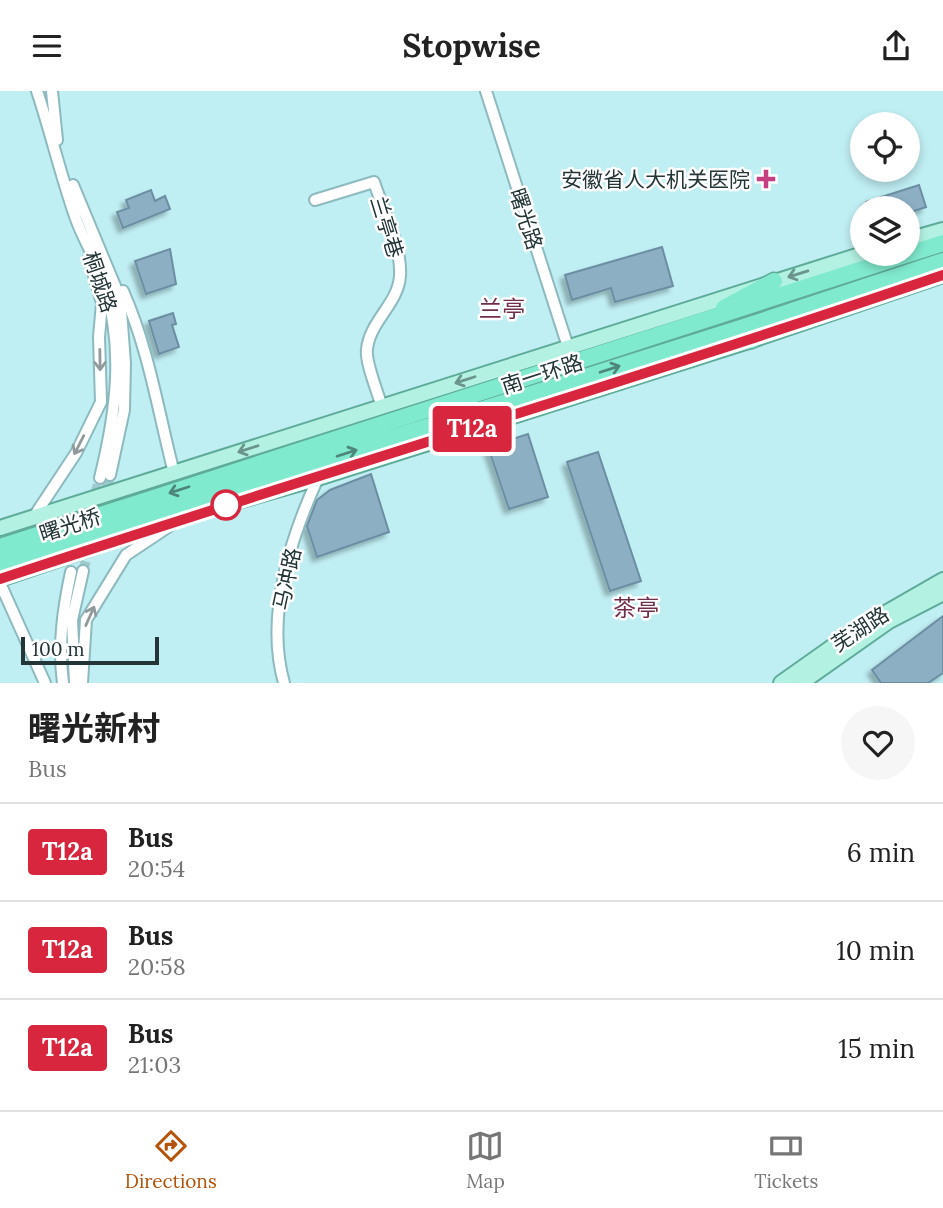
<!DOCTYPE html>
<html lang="en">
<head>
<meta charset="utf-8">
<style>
	body { margin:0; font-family:Lora,"Noto Sans SC",serif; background:#f6f6f6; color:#222; height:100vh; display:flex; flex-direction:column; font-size:26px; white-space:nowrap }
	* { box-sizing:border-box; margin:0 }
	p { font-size:23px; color:#767676 }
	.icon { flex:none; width:38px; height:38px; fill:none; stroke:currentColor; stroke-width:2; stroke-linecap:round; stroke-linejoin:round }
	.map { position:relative; height:592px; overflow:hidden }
	.details { display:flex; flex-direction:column; background:#fff; flex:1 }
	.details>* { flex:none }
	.badge { padding:0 14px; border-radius:5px; font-size:24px; line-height:46px }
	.buttons { position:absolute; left:850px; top:21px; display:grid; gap:14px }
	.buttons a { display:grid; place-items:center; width:70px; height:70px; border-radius:50%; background:#fff; box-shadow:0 4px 10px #0003; font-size:35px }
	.scale { position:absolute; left:21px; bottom:18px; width:138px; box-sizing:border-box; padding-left:7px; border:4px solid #233537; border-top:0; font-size:19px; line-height:24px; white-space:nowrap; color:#233537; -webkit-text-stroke:5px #fff; paint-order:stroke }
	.map>.badge { position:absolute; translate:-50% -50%; box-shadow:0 0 0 4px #fff }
	.round { display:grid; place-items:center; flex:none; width:74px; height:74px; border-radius:37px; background:#f6f6f6 }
	.summary { display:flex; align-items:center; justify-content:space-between; height:119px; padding:0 28px }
	h1 { font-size:33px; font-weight:700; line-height:52px }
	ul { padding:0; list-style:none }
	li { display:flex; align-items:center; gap:21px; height:98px; padding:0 28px; border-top:2px solid #e0e0e0 }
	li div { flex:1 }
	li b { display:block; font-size:26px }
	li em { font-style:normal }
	li .badge { min-width:77px; font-weight:700; text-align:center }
	header { display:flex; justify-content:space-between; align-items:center; height:91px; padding:0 28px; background:#fff; font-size:32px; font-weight:700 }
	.dock { display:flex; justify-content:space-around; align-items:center; height:98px; border-top:2px solid #e0e0e0; background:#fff; font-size:19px; color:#767676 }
	.dock a { display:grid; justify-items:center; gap:4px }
	.dock .current { color:#b45309 }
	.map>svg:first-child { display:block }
	.building { fill:#8cafc4; stroke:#6c8ea2; stroke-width:2; filter:url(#shadow) }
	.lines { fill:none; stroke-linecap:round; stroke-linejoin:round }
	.minor-tunnel { stroke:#a0c9cd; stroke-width:10; stroke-dasharray:10 5; stroke-linecap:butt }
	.minor-casing { stroke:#8dbabf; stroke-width:14 }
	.major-casing { stroke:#5fab99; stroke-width:18 }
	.highway-casing { stroke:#5fab99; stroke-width:19 }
	.minor { stroke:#fff; stroke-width:10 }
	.major { stroke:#b3f2e2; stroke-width:14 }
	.highway { stroke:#80eace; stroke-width:16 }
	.highway-bridge-casing { stroke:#5fab99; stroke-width:19; stroke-linecap:butt }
	.highway-bridge { stroke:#80eace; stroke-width:16 }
	.oneway { stroke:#6b948c }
	.oneway2 { stroke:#919a9b }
	.oneway3 { stroke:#4d867b }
	.line-casing { stroke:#fff; stroke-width:16 }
	.line { stroke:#d7263d; stroke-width:10 }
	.poi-dot { fill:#c54082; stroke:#fff; stroke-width:2.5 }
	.stop-dot { fill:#fff; stroke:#d7263d; stroke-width:3.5 }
	.labels { text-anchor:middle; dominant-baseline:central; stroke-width:5; stroke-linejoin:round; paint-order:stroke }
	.poi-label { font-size:21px; fill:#233537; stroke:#fff; text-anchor:end }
	.street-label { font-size:21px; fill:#233537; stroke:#fff }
	.neighbourhood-label { font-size:23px; fill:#702e4c; stroke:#fff }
</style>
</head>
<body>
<header><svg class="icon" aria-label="menu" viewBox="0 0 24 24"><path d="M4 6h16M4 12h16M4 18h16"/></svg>Stopwise<svg class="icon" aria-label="share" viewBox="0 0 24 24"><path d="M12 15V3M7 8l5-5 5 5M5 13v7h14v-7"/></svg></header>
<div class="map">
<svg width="943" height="592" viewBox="0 0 943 592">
	<defs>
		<filter id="shadow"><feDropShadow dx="-4.5" dy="4.5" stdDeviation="2" flood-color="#0004"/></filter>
	</defs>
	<rect width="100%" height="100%" fill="#bfeef3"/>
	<path class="building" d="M919,94L926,116L908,122V117H868L866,111Z
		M151,99L155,110L165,105L170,118L123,137L117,121L129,117L126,109Z
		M662,156L673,195L615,211L611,197L572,209L565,184Z
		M170,158L176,193L146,203L135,170Z
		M173,222L176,233L172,234L179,256L159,263L149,230Z
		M528,343L548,406L509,418L488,356Z
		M598,361L641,490L610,500L567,371Z
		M371,383L389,441L317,466L307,435L317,409L330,399Z
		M943,525V582L928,592H881L872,579Z"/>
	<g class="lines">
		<path class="minor-tunnel" d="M98,427L110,384
			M86,432L100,387
			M83,480L91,452"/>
		<defs>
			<path id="minor" d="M37,0C51,42 61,86 76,128C84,150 97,170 104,192C125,258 116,322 100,387
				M52,0L57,49
				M486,0L568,256
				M73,94L120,207L125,272L124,319L110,384
				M315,109L374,91C383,119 402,155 400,185C398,213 370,230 367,258C365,271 378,302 382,316
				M123,200C149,259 158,320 174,382
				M33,427L76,362L101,311L99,246L102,212L89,167
				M0,492L45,592
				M63,592C58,554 63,518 71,481
				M75,592L72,529L83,480
				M82,592L86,529L126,464L171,434
				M284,592C265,525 290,448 318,387"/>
			<path id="major" d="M908,149L943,139
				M0,437L863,163
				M0,488L183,426L318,387L752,249L943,184
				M781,592L856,539L943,489
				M801,592L889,530L943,502"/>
			<path id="highway" d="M724,217L774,190
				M713,254L752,249
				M141,411L943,152
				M141,426L744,236L943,170"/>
		</defs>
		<use href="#minor" class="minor-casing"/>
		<use href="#major" class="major-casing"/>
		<use href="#highway" class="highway-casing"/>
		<use href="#minor" class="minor"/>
		<use href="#major" class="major"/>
		<use href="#highway" class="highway"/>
		<defs>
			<path id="highway-bridge" d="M0,456L141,411
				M0,472L141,426"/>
		</defs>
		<use href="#highway-bridge" class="highway-bridge-casing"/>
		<use href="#highway-bridge" class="highway-bridge"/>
	</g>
	<defs><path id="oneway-shaft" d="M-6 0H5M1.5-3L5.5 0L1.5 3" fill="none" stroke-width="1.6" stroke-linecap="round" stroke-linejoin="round" transform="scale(1.75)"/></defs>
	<g class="oneway">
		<use href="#oneway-shaft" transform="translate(798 183) rotate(163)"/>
		<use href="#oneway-shaft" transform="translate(465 289) rotate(162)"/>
		<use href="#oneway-shaft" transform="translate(248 358) rotate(162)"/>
	</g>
	<g class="oneway2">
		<use href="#oneway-shaft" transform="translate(100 269) rotate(89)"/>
		<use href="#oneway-shaft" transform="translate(79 354) rotate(117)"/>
		<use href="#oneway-shaft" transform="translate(90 525) rotate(-66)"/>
	</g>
	<g class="oneway3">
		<use href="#oneway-shaft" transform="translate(610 278) rotate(-18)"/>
		<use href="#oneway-shaft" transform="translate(347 362) rotate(-18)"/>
		<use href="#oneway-shaft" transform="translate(179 399) rotate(162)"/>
	</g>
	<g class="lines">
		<defs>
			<path id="line" d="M0,488C313,384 630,291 943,184"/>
		</defs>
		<use href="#line" class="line-casing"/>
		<use href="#line" class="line"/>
	</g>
	<path class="poi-dot" d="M762.5 77.5h7v7h7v7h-7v7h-7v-7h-7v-7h7z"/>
	<circle class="stop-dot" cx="226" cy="414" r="14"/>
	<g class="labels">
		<g class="poi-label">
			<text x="750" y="88">安徽省人大机关医院</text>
		</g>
		<g class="street-label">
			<text transform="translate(526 128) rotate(72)">曙光路</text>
			<text transform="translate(387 136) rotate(73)">兰亭巷</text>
			<text transform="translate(100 191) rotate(71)">桐城路</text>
			<text transform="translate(542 283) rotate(-18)">南一环路</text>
			<text transform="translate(70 434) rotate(-18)">曙光桥</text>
			<text transform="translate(287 488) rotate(-78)">马冲路</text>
			<text transform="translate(860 538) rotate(-33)">芜湖路</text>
		</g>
		<g class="neighbourhood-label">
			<text x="502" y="217">兰亭</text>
			<text x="636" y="516">茶亭</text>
		</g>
	</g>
</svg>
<div class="buttons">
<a><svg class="icon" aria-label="locate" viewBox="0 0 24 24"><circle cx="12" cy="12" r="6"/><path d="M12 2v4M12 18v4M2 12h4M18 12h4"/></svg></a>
<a><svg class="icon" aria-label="layers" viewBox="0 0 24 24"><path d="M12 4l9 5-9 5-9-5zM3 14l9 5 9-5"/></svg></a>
</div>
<div class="scale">100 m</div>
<b class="badge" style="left:472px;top:338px;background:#d7263d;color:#fff">T12a</b>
</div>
<section class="details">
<div class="summary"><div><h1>曙光新村</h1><p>Bus</p></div><a class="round"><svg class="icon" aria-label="heart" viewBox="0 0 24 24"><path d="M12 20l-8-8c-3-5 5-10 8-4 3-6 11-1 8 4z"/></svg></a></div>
<ul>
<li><span class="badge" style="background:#d7263d;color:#fff">T12a</span><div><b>Bus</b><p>20:54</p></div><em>6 min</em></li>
<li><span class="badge" style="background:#d7263d;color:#fff">T12a</span><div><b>Bus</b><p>20:58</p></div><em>10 min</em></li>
<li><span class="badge" style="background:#d7263d;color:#fff">T12a</span><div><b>Bus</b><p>21:03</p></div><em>15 min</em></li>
</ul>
</section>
<nav class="dock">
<a class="current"><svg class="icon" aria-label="directions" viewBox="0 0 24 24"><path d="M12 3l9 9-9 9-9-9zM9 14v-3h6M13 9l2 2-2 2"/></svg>Directions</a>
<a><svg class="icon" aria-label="map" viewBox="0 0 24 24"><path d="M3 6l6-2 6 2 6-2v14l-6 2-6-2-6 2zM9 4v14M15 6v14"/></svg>Map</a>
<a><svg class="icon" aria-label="tickets" viewBox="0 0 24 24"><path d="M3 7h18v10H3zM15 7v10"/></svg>Tickets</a>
</nav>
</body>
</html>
